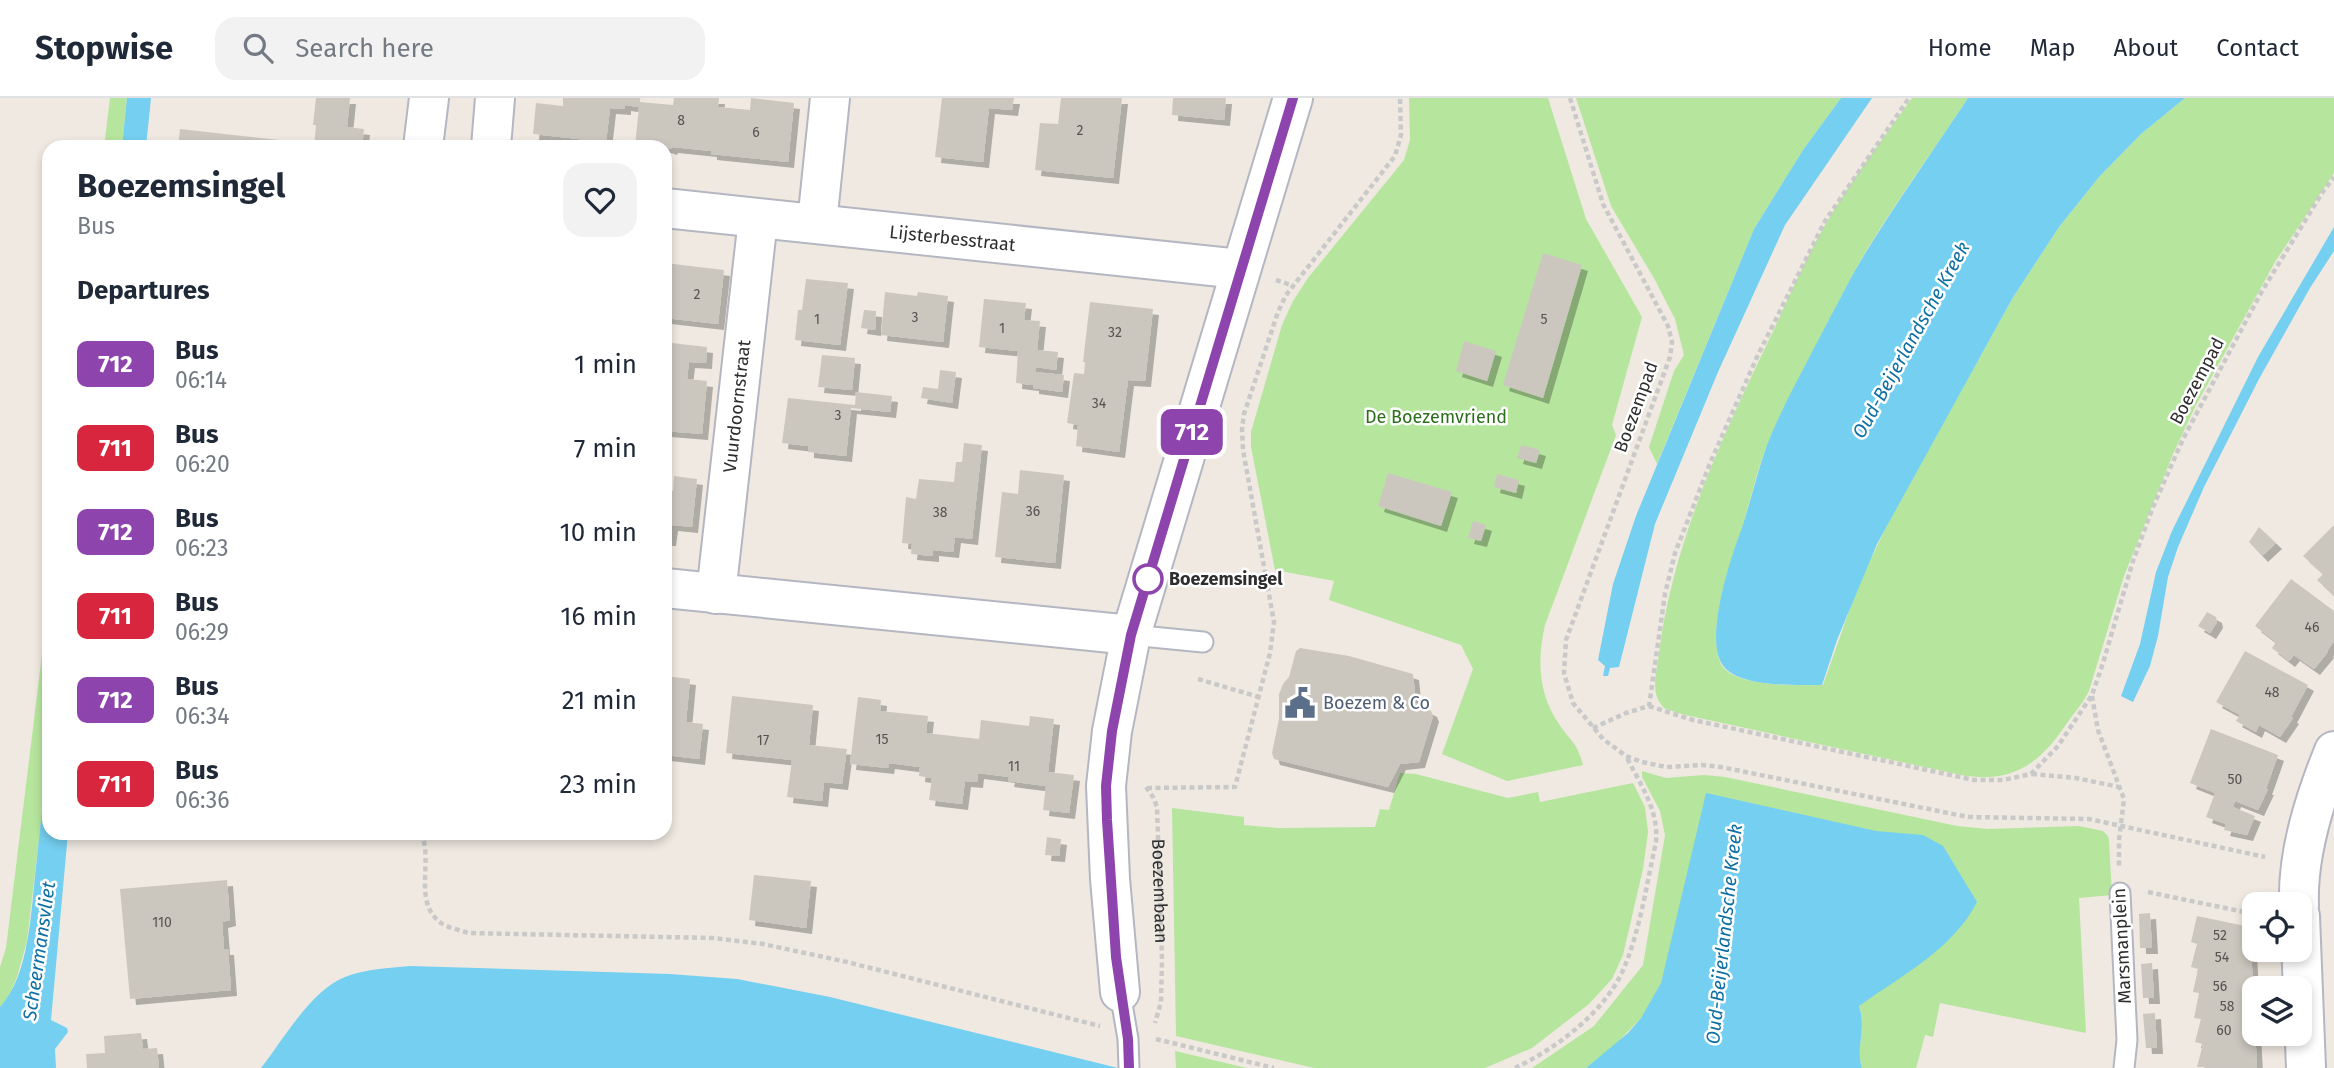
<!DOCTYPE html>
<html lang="en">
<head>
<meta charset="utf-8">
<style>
	body { margin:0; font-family:"Fira Sans",sans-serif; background:#f2f2f3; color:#1f2937; height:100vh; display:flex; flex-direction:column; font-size:26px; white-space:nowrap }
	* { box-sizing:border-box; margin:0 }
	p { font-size:23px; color:#747a83 }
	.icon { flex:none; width:38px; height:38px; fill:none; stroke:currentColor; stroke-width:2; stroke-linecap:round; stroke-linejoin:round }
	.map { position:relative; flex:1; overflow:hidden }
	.drawer { position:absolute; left:42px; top:42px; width:630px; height:700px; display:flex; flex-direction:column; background:#fff; border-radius:21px; box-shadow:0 4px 10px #0003 }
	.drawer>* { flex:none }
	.badge { padding:0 14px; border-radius:10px; font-size:24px; line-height:46px }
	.fabs { position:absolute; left:2242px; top:794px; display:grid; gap:14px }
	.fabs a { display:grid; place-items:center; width:70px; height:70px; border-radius:14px; background:#fff; box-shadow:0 4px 10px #0003; font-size:35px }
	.map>.badge { position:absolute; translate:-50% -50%; box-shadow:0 0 0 4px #fff }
	h2 { padding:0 35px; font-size:26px; line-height:63px }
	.round { display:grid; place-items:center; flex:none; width:74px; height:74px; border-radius:21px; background:#f2f2f3 }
	.summary { display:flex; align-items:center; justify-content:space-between; height:119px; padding:0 35px }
	h1 { font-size:33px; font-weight:700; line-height:52px }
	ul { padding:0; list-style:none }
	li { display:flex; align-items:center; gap:21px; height:84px; padding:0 35px }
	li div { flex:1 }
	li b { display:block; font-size:26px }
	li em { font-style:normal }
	li .badge { min-width:77px; font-weight:700; text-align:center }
	header { display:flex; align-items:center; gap:42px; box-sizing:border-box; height:98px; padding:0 35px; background:#fff; border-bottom:2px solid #e0e1e3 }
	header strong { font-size:33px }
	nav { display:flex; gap:38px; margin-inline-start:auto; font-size:24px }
	.search { width:490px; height:63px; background:#f2f2f3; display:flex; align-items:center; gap:18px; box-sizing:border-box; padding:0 24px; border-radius:21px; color:#747a83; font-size:26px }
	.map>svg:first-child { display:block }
	.green { fill:#b6e59e }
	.water { fill:#75cff0 }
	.building { fill:#cbc7bf; filter:url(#shadow) }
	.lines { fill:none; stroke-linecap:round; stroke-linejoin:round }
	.service-casing { stroke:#b4b7c1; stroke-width:23 }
	.minor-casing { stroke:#b4b7c1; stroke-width:42 }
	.path { stroke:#c9c9c9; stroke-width:4.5; stroke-dasharray:5 3.5; stroke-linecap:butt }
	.service { stroke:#fff; stroke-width:19 }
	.minor { stroke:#fff; stroke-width:38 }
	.line-casing { stroke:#fff; stroke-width:16 }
	.line { stroke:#8e44ad; stroke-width:10 }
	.stop-dot { fill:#fff; stroke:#8e44ad; stroke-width:3.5 }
	.labels { text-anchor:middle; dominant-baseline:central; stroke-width:5; stroke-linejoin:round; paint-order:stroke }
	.number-label { font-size:14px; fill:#555452 }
	.street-label { font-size:18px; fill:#2e2e2e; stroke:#fff }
	.park-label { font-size:18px; fill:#2c6e1b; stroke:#fff }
	.stop-label { font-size:18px; font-weight:bold; fill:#2e2e2e; stroke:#fff; text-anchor:start }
	.service-label { font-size:18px; fill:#4e5e75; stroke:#fff; text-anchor:start }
	.water-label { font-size:19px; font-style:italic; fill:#0d6fa3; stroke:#fff }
</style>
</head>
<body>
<header>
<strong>Stopwise</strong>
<div class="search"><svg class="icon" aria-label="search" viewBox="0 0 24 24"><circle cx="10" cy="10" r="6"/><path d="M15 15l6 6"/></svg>Search here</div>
<nav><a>Home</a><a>Map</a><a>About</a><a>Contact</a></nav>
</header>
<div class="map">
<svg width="2334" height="970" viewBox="0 0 2334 970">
	<defs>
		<filter id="shadow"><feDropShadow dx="6" dy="6" stdDeviation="0" flood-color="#0004"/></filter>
	</defs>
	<rect width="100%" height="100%" fill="#efe9e1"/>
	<path class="green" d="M110,0H127L122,49H104Z
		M1409,0H1548L1586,121L1642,219L1612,327L1616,337L1545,527C1537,562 1538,595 1559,626C1571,644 1577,644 1583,667L1507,683L1442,656L1473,571L1461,547L1329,502L1334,483L1275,472L1251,349V334L1282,227L1293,203L1308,180L1404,62L1410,42Z
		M1576,0H1841L1803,52L1754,131L1657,366L1649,349L1674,273L1684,257L1675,221L1655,182L1611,108Z
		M1912,0H1968C1933,53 1895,105 1862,160C1849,183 1837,207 1825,230C1805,268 1785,305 1768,345C1756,374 1750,406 1740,436C1729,468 1706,534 1721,566C1733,590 1800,587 1823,587L1859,485L1892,417L2012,201L2059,129L2099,79L2141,36L2185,0H2334V75L2275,164L2195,309L2173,356L2124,478L2089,593C2083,605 2075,614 2067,625C2040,666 2012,686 1961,677L1681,616L1664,610C1649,595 1657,573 1659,555C1673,445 1720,344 1767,246C1785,209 1800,171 1820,136C1846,88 1881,44 1912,0Z
		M49,499V656L27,843L17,879L9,898L0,909V869L6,850Z
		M1642,673L1666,680L1704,677L1725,679L1957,728L1988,731L2079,728L2103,733L2108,738L2109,743L2112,797L2079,800L2086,935L1940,905L1933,939L1925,937L1916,970H1862C1855,949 1867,931 1859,908L1668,858L1661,885L1654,900L1641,920L1615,947L1586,970H1532L1594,928L1643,867L1665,737L1660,713L1642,679Z
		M1400,675L1416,676L1508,700L1538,694L1540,704L1633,685L1645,709L1648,734L1643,771L1623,857L1612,881L1589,906L1532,950L1485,970H1314L1176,938L1172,710L1244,719V727L1278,730L1375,729L1380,711L1389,712Z
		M1175,953L1247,970H1176Z"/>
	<path class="water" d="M127,0H151L146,49H122Z
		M1841,0H1872L1785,127L1718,274L1655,426L1619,569L1610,570L1608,578H1603L1605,568L1598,562L1613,486L1636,418L1754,131L1803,52Z
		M1968,0H2185L2141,36L2099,79L2059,129L2012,201L1877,446L1837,542L1822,587C1798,587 1736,590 1722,566C1705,540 1729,465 1739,438C1750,408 1756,377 1767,347C1780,314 1797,283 1813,252C1830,221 1845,189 1863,159C1896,105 1933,53 1968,0Z
		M2334,129V153L2310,190L2259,281L2204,389L2178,449L2168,479L2158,538L2150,568L2133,604L2121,598L2140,546L2156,474L2172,433L2258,259Z
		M49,656V735H68L51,922L67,930L68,934L55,951L56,970H0V909C30,877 31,811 36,769C40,731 44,693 49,656Z
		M1706,695L1876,733L1923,737L1943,748L1977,804C1953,851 1901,878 1859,908C1867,933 1855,948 1862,970H1586L1628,935L1641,920L1661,885Z
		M410,868L670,876L737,881L830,899L1118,970H261C284,941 311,892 345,879C365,871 389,870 410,868Z"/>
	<path class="building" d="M316,0H350L347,29L364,31L362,49H314L316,27H313Z
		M563,0H640V4L673,7L674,0H719L718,9L750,12L751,0L794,5L788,64L711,56V53L672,49L671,51L665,49L635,48L639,9L625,7V11L610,10L606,44L533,36L536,5L563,8Z
		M942,0H1014L1012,12L989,10L983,64L935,59Z
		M1061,0H1122L1113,80L1035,72L1040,25L1058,26Z
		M1173,0H1226L1224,22L1172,17Z
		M180,31L279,42L278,49H178Z
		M1543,155L1582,167L1543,300L1503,287Z
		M665,165L724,172L718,226L665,220Z
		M806,181L848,185L840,247L795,242L798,212H802Z
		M885,194L917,198L918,194L948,198L943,244L881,237Z
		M984,201L1026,205L1024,222L1040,223L1037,252L1058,254L1056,272L1036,269L1035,274L1064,277L1062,294L1033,290V287L1016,285L1018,253L979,249Z
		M1090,204L1153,211L1145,283L1128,282L1119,354L1076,348L1078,327L1067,325L1074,275L1084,276L1085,264H1083Z
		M864,212L876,213L875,232L861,230Z
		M1464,243L1496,253L1487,283L1456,273Z
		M672,245L707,249L706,265L689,264L687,281L707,283L702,336L665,333V254L671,255Z
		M822,257L855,260L852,292L818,289Z
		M940,272L956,274L952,305L921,300L923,289L938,291Z
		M856,294L892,298L890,314L851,310L846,358L808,354V348L782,345L788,300L855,307Z
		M964,345L982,347L972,441L955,439L953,454L933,452V458L911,456L912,446L902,445L906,399L916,401L919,381L954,384L956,364H962Z
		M1521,347L1540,352L1536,365L1517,360Z
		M1020,372L1064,377L1055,465L995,459L1002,394L1018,396Z
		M1388,375L1452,394L1441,428L1378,408Z
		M1497,376L1519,382L1516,395L1494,389Z
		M674,378L697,381L692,429L672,427L670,442H665V393H673Z
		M1473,423L1486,427L1481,443L1468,440Z
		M2334,427V498L2317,482L2323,476L2303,458Z
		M2259,429L2276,445L2262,458L2249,444Z
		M2291,481L2334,513V543L2327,553L2328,554L2314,571L2294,557L2289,563L2272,550L2276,544L2255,528Z
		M2207,514L2216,519L2217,524L2210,535L2198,528Z
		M1300,550L1349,558L1413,576L1416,605L1431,613L1433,618L1419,664L1400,666L1388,689L1274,661L1272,655L1279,621V596L1283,586L1289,579L1296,553Z
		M2245,553L2308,587L2291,619L2293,620L2280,639L2259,627L2256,634L2236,623L2240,617L2216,604Z
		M665,578L690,581L686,624L703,626L699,661L665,657Z
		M732,598L813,607L809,647L847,651L842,686L824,684L822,703L787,699L792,662L726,655Z
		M858,599L881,602L880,613L928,618L926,635L979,641L981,622L1029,628L1030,618L1054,621L1048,674L1074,677L1069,715L1043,712L1046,688L1008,683L1009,679L978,675L977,684L965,683L962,706L929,702L932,680L919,678L920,669L889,665L888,670L850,666Z
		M2211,631L2278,657L2266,691H2268L2258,712L2235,703L2233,709L2255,718L2247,737L2224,732L2226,726L2206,719L2215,695L2190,685Z
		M1047,739L1061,741L1059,758L1045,757Z
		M754,777L811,783L806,830L749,822Z
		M227,782L230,822L222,824L224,851H228L231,892L130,901L120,791Z
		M2150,815L2152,850H2140L2139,816Z
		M2197,818L2250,829L2257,970L2197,969L2203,946L2195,944L2201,921L2194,920L2199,895L2193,894L2198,871L2191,869L2197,846L2191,844Z
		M2152,865L2154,900H2143L2141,866Z
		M2155,915L2157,950H2146L2143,916Z
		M141,935L143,951L157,950L159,970H87L86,956L105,955L104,938Z"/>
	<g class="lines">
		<defs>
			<path id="service" d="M1131,537L1203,544
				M2120,795L2127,942L2124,970
				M1120,894L1128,941L1129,970"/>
			<g id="minor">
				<path d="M423,49L429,0"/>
				<path d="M491,49L495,0"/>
				<path id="s2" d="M665,110L1240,171"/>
				<path d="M817,125L830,0"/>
				<path d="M665,490L1131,537"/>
				<path id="s3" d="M716,496L758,121"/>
				<path d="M2299,807C2297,755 2315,700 2334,653"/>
				<path d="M2300,818L2306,970"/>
				<path d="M1120,894L1110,781L1106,688L1112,633L1131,537L1293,0"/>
			</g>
		</defs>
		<use href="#service" class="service-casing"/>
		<use href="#minor" class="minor-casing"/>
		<g class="path">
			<path d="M1570,0L1603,106L1668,228L1672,244L1670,259L1566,542L1564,575L1573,605L1603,641L1626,658L1642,664L1666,669L1702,667L1721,669L1968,719L2089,721L2265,759"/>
			<path d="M1276,182L1291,187"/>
			<path d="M1198,581L1259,599"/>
			<path d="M2092,598L2098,632L2124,701L2119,742V769"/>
			<path d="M1649,608L1693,622L1974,682H2003L2031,676L2058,648L2092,597L2103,565L2133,463L2153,409L2183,341L2262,193L2322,95L2334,79"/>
			<path d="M1593,630L1626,615L1649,608L1665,496L1675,455L1711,363L1757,259L1825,123L1909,0"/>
			<path d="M2032,676L2076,680L2119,689"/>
			<path id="s1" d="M1146,689L1153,699L1157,709L1162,862L1161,904L1155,925"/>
			<path d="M1147,690L1235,689L1270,555L1274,524L1243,352L1242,331L1244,316L1278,214L1286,197L1395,58L1401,37L1400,0"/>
			<path d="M421,735C434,763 412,804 441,825C448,830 460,832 468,835L713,840L763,846L847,864L1100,928"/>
			<path d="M2148,794L2254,816"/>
			<path d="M1156,941L1274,970"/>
			<path d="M1515,970C1559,949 1609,911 1626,865C1641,827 1647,784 1656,744C1659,712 1640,686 1626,658"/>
		</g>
		<use href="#service" class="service"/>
		<use href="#minor" class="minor"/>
	</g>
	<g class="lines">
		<defs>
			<path id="line" d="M1129,970L1128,941L1116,859L1107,722L1106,688L1112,633L1131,537L1293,0"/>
		</defs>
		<use href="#line" class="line-casing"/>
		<use href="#line" class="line"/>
	</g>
	<defs>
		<symbol id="civic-bare" viewBox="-9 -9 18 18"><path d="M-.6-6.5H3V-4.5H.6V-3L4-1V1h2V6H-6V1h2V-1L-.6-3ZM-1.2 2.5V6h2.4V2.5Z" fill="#5c6f8a" stroke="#fff" stroke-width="2.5" paint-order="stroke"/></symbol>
	</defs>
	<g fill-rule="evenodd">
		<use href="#civic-bare" x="1278" y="583" width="44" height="44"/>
	</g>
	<circle class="stop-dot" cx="1148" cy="481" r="14"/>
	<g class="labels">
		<g class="number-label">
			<text x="681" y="22">8</text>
			<text x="1080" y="32">2</text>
			<text x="756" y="34">6</text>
			<text x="697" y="196">2</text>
			<text x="915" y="219">3</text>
			<text x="817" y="221">1</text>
			<text x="1544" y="221">5</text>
			<text x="1002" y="230">1</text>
			<text x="1115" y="234">32</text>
			<text x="1099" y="305">34</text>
			<text x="838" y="317">3</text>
			<text x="1033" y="413">36</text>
			<text x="940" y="414">38</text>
			<text x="2312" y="529">46</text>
			<text x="2272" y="594">48</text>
			<text x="882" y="641">15</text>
			<text x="763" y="642">17</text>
			<text x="1014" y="668">11</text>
			<text x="2235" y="681">50</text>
			<text x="162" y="824">110</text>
			<text x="2220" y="837">52</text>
			<text x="2222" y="859">54</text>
			<text x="2220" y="888">56</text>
			<text x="2227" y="908">58</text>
			<text x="2224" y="932">60</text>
		</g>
		<g class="street-label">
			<text stroke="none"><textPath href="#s2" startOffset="289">Lijsterbesstraat</textPath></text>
			<text transform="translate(2197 283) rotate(-62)">Boezempad</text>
			<text stroke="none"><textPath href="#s3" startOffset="189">Vuurdoornstraat</textPath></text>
			<text transform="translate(1636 309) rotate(-70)">Boezempad</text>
			<text stroke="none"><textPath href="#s1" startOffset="107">Boezembaan</textPath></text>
			<text transform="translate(2122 848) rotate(-93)">Marsmanplein</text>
		</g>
		<g class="park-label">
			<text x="1436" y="319">De Boezemvriend</text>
		</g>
		<g class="stop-label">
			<text x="1169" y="481">Boezemsingel</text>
		</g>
		<g class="service-label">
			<text x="1323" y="605">Boezem &amp; Co</text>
		</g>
		<g class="water-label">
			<text transform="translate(1911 242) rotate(-61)">Oud-Beijerlandsche Kreek</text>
			<text transform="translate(1724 836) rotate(-84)">Oud-Beijerlandsche Kreek</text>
			<text transform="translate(39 853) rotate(-82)">Scheermansvliet</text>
		</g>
	</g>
</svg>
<div class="fabs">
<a><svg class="icon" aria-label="locate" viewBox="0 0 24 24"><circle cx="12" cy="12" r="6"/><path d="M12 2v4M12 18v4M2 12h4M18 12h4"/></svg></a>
<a><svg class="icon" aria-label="layers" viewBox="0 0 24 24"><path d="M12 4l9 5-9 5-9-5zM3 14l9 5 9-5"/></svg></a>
</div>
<b class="badge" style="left:1192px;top:334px;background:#8e44ad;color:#fff">712</b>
<section class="drawer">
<div class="summary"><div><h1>Boezemsingel</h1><p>Bus</p></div><a class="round"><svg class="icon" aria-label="heart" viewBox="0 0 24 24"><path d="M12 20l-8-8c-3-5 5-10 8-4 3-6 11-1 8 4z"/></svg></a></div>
<h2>Departures</h2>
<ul>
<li><span class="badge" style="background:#8e44ad;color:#fff">712</span><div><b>Bus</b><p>06:14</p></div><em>1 min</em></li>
<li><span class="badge" style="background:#d7263d;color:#fff">711</span><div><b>Bus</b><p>06:20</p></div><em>7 min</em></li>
<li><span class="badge" style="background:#8e44ad;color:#fff">712</span><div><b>Bus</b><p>06:23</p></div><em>10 min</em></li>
<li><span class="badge" style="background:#d7263d;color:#fff">711</span><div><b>Bus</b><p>06:29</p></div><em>16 min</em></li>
<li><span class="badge" style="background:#8e44ad;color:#fff">712</span><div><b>Bus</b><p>06:34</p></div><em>21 min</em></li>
<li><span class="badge" style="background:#d7263d;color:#fff">711</span><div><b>Bus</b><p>06:36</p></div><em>23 min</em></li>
</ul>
</section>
</div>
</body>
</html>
